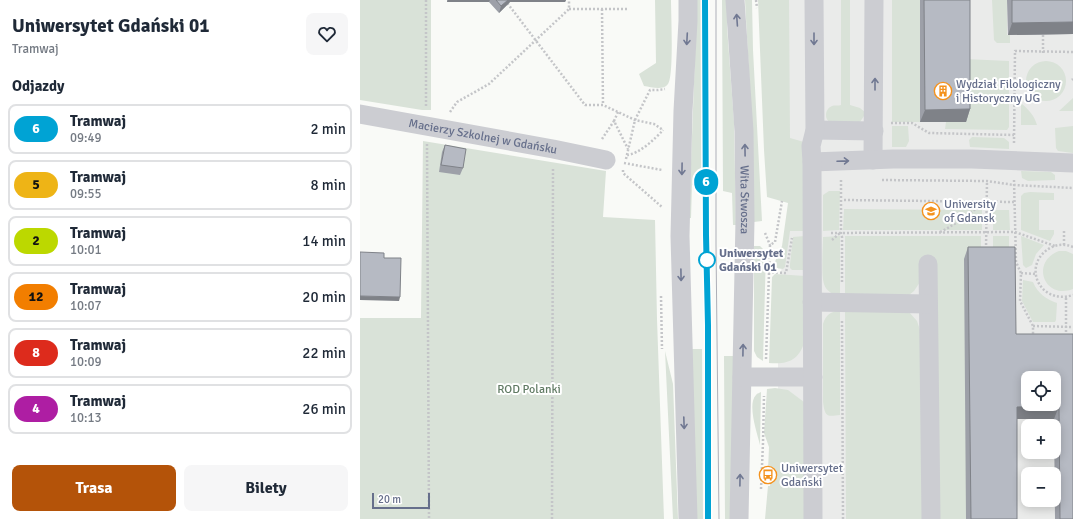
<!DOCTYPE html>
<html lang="pl">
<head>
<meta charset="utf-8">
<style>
	body { margin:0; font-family:Signika,sans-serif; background:#f6f6f7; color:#1f2937; height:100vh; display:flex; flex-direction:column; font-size:15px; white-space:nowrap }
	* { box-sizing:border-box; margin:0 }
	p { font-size:13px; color:#747a83 }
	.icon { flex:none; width:22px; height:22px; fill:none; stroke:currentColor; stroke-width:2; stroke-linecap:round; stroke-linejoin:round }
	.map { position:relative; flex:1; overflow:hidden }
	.details { display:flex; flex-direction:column; background:#fff; width:360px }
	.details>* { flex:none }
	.badge { padding:0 8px; border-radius:13px; font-size:14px; line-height:26px }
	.tools { position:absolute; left:661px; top:371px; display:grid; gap:8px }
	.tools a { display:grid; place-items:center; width:40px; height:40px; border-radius:8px; background:#fff; box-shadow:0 2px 10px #0003; font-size:20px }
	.scale { position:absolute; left:12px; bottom:10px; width:58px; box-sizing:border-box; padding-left:4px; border:2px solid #666f8b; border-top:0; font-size:11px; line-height:14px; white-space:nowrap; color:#666f8b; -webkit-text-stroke:3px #fff; paint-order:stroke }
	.map>.badge { position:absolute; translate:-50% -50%; box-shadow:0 0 0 2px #fff }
	h2 { padding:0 12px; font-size:15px; line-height:36px }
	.round { display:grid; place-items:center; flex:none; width:42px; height:42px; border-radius:8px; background:#f6f6f7 }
	.overview { display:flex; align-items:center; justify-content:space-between; height:68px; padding:0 12px }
	h1 { font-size:19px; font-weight:700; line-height:30px }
	.button { display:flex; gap:8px; margin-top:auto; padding:8px 12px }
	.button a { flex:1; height:46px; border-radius:8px; background:#b45309; color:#fff; font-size:16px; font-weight:700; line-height:46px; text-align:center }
	.button a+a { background:#f6f6f7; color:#1f2937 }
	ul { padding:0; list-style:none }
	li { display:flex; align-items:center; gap:12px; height:50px; margin:0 8px 6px; padding:0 4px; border:2px solid #e0e1e3; border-radius:8px }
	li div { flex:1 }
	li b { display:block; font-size:15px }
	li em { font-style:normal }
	li .badge { min-width:44px; font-weight:700; text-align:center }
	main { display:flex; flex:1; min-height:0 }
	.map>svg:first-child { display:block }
	.built { fill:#eaebea; fill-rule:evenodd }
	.green { fill:#d9e2d8 }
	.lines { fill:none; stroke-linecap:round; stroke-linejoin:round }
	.path { stroke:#c4c5c8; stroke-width:2.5; stroke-dasharray:2 2; stroke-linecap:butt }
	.minor { stroke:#cccdd2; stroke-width:19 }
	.tram { stroke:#adafb8; stroke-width:1 }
	.wall { fill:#9da0a8 }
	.shaded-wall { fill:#7f8288 }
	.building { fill:#b6bac3; stroke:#7f8288; fill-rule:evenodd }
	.oneway { stroke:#707892 }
	.line-casing { stroke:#fff; stroke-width:9 }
	.line { stroke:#00a3d4; stroke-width:6 }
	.stop-dot { fill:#fff; stroke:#00a3d4; stroke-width:2 }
	.labels { text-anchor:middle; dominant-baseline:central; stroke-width:4; stroke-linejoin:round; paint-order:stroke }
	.poi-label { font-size:12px; fill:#666f8b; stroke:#fff; text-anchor:start }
	.street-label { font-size:12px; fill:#666f8b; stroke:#fff }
	.stop-label { font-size:12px; font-weight:bold; fill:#666f8b; stroke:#fff; text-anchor:start }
	.park-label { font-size:12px; fill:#617b64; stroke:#fff }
</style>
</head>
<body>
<main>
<section class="details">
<div class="overview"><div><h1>Uniwersytet Gdański 01</h1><p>Tramwaj</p></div><a class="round"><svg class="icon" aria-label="heart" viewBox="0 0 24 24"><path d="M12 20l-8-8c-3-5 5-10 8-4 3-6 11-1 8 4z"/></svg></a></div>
<h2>Odjazdy</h2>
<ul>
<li><span class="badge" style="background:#00a3d4;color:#fff">6</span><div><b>Tramwaj</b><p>09:49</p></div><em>2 min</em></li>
<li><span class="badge" style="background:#eeb416;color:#111">5</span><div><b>Tramwaj</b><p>09:55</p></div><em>8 min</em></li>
<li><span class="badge" style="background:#bcd800;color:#111">2</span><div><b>Tramwaj</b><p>10:01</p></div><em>14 min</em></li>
<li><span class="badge" style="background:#f27e00;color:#111">12</span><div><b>Tramwaj</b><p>10:07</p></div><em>20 min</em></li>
<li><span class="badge" style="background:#dd2b1c;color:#fff">8</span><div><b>Tramwaj</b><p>10:09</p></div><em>22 min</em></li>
<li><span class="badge" style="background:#ae1ea3;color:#fff">4</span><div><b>Tramwaj</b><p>10:13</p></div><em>26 min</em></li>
</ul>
<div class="button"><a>Trasa</a><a>Bilety</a></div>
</section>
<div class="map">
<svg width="713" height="519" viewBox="0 0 713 519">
	<rect width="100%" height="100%" fill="#f9faf7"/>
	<path class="built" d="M405,0H713V519H418V294L438,150L407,109ZM668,378H694V404H668ZM668,426H694V452H668ZM668,474H694V500H668Z"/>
	<path class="green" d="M0,0H71V110H62L0,100Z
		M295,0H311C311,13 314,76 308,84C303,91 291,87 284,86L279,74L296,63Z
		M337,0H341L342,186L332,185L331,218H329Z
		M362,0H367V27L374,122L376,225H373L372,193L363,191Z
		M385,0H392L393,50L402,221L394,222L392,129Z
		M398,0H429L430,138L444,142L445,231H430L425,267L423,269L415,268L413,266L422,246L428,203L407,197L404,150Z
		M481,0H490V105L500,108L506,113L500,122C494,123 477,125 472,123C464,121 464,109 472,106C474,105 479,106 481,105Z
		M532,0H560V122H532Z
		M632,0H647V35H650V43H637L634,40Z
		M605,59L649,61V127L647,130L585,129L586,122L606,121Z
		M666 81a20 20 0 1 1 40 0a20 20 0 1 1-40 0Z
		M713,98V111H699Z
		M661,103C669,110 674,115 677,125H661Z
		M532,126H548L549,141L546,147H532Z
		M713,126V153L698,151L696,148L695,128Z
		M612,137L644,138L649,142V149L610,147L609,140Z
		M63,141L246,171L243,217L295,220L297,319L304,519H0V318H61Z
		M661,171L691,172L695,175V180L668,181L662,178Z
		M469,191H480L479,230L463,231V195Z
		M670,192L694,193V200H679V230H694V234L690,241L661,230V196L664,193Z
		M484,209L622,210V230H483Z
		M633,210H649L650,230H633Z
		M445,236V270H432L430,268V264L433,237Z
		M480,236V296C473,295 466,291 464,284C461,275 463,247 463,237Z
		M485,236H621V259L607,519H578L560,282L554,291L549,295L485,296Z
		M633,236H649V260H633Z
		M661,236L684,245L676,254L672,265L666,268L663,265Z
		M394,246H400L406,252L403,361L397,357L394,351Z
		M699,251H706L713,254V289C684,300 670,262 699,251Z
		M415,274L445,276V340C440,359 429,365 409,363L412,277Z
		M663,280L673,282C678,294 686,299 697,303L696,320L695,322H673L662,301Z
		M480,310V415C466,417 465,416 463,402V324C466,314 471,312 480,310Z
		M485,310L549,312L557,321L560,330L565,519H486Z
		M332,349H342L343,519H335Z
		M305,351L313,384L318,519H313Z
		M364,356H374L371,519H365Z
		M415,388L428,390L444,402L446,519H405L408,486H410L411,471L408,470L409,447L404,433L407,389Z
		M401,392L400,445C397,433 387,404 396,395C397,393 400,393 401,392Z"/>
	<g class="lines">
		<path class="path" d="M66,0V107
			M396,0L397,8
			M147,4H148L225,105H243L275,120L294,124L303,130
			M209,9H267
			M242,9L243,105
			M683,35V55
			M712,80L713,79
			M90,112L97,102L129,84L209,9V0
			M258,112L254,121L268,149
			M531,123H552L569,133L654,135
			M242,139L254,121
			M654,143L655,51L713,52
			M67,144L69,519
			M267,155C279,154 295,139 303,130
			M266,159L275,120L290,90H298L305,89
			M264,163L302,170
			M263,170V173L302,207
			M481,180V233L482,237V284
			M522,180L627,181L654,185L713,188
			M654,180L656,262L661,273L660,301L673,326V337
			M484,200L654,202
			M580,232C597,224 610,212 626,202
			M405,233L410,245
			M471,233L655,232L695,246
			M472,240L480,233
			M704,245V230
			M713,247C706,244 699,244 692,247C660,263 679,306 713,295
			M626,249L627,181
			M408,272L426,273L432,238
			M661,273L676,274
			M301,296L302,349
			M482,321L483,519
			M673,326L713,327
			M706,336V298
			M406,359L410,245L415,242L422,201
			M401,489L403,443L404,396
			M192,519L193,167"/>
		<g class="minor">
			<path d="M328,0V21L323,111L320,236L328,519"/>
			<path id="s1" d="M375,0L384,131L385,220L379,519"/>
			<path id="s2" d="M0,114L193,149L246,160"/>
			<path d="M455,130L514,131"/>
			<path d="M513,160L514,0"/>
			<path d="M452,162L533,159H612L713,163"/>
			<path d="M568,264L571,519"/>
			<path d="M452,302L568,304"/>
			<path d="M382,377H453"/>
			<path d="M453,519L452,162L451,146L455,130L454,0"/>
		</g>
		<path class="tram" d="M345,0L346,235L348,325V519
			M356,0V245L359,519"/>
	</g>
	<path class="wall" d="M87,0H206L205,2H150L139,13L129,2H87Z
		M560,0H610V109L606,122H560Z
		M647,0H713V34L648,35Z
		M85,145L103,168L100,175L79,172L82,152Z
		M608,247L656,334H713V519H695L694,419H657V519H606L604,259Z"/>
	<path class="shaded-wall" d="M88,0H130L129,2H87Z
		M148,0H206L205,2H150L139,13L141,6Z
		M713,22V34L648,35L652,23Z
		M610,109L606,122H560L565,110Z
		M0,296L40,297L39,301L0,300Z
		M699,406L694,419H652L657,407Z"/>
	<path class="building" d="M136,0H148L141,6Z
		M564,0H610V109L565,110Z
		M652,0H713V22L652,23Z
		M85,145L106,149L103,168L81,165Z
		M608,247H655L656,334H713V519H700L699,406L657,407V519H611ZM668,378H694V404H668Z
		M0,252L24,253V258H41L40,297L0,296Z"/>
	<defs><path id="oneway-shaft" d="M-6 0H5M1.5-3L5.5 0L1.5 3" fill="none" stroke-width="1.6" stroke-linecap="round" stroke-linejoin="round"/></defs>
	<g class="oneway">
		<use href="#oneway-shaft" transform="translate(377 20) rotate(-94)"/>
		<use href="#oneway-shaft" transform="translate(327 39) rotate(93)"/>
		<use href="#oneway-shaft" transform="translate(454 39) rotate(90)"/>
		<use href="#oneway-shaft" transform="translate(515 84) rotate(-90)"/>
		<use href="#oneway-shaft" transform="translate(385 150) rotate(-91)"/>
		<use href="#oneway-shaft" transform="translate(483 161) rotate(-2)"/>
		<use href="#oneway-shaft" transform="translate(322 169) rotate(91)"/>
		<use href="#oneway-shaft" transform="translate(321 275) rotate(89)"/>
		<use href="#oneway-shaft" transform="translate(383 350) rotate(-89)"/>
		<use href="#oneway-shaft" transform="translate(324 423) rotate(88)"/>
		<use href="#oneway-shaft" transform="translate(380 480) rotate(-89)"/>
	</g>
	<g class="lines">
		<defs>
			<path id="line" d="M345,0L346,235L348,325V519"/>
		</defs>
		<use href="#line" class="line-casing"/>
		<use href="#line" class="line"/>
	</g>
	<defs>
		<symbol id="building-ring" viewBox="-11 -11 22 22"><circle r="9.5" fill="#fff" stroke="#f4921d" stroke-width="1.5"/><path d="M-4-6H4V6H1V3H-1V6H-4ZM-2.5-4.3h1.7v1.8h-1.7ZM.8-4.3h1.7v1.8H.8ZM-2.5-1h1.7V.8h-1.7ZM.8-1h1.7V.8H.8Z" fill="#f4921d"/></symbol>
		<symbol id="university-ring" viewBox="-11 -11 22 22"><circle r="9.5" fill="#fff" stroke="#f4921d" stroke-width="1.5"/><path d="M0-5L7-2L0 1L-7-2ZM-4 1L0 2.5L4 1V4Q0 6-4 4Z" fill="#f4921d"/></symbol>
		<symbol id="bus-ring" viewBox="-11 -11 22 22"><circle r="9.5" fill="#fff" stroke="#f4921d" stroke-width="1.5"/><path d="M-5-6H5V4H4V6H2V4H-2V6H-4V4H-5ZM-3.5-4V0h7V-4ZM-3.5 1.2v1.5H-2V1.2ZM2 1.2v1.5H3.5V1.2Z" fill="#f4921d"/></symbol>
	</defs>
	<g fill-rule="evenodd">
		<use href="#building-ring" x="573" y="81" width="20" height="20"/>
		<use href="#university-ring" x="561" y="201" width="20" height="20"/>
		<use href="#bus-ring" x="398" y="465" width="20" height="20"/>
	</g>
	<circle class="stop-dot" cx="347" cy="260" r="8"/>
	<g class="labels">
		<g class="poi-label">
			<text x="596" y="84">Wydział Filologiczny<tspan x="596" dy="14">i Historyczny UG</tspan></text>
			<text x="584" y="204">University<tspan x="584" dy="14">of Gdansk</tspan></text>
			<text x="421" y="468">Uniwersytet<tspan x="421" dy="14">Gdański</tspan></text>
		</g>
		<g class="street-label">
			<text stroke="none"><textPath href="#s2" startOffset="125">Macierzy Szkolnej w Gdańsku</textPath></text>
			<text stroke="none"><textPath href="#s1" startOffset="200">Wita Stwosza</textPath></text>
		</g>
		<g class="stop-label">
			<text x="359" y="253">Uniwersytet<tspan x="359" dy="14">Gdański 01</tspan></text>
		</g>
		<g class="park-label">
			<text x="169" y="389">ROD Polanki</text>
		</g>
	</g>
</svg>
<div class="tools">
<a><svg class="icon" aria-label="locate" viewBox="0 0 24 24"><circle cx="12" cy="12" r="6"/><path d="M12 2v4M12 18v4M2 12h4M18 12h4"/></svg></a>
<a>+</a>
<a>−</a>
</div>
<div class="scale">20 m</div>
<b class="badge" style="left:346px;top:182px;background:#00a3d4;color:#fff">6</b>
</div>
</main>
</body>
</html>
